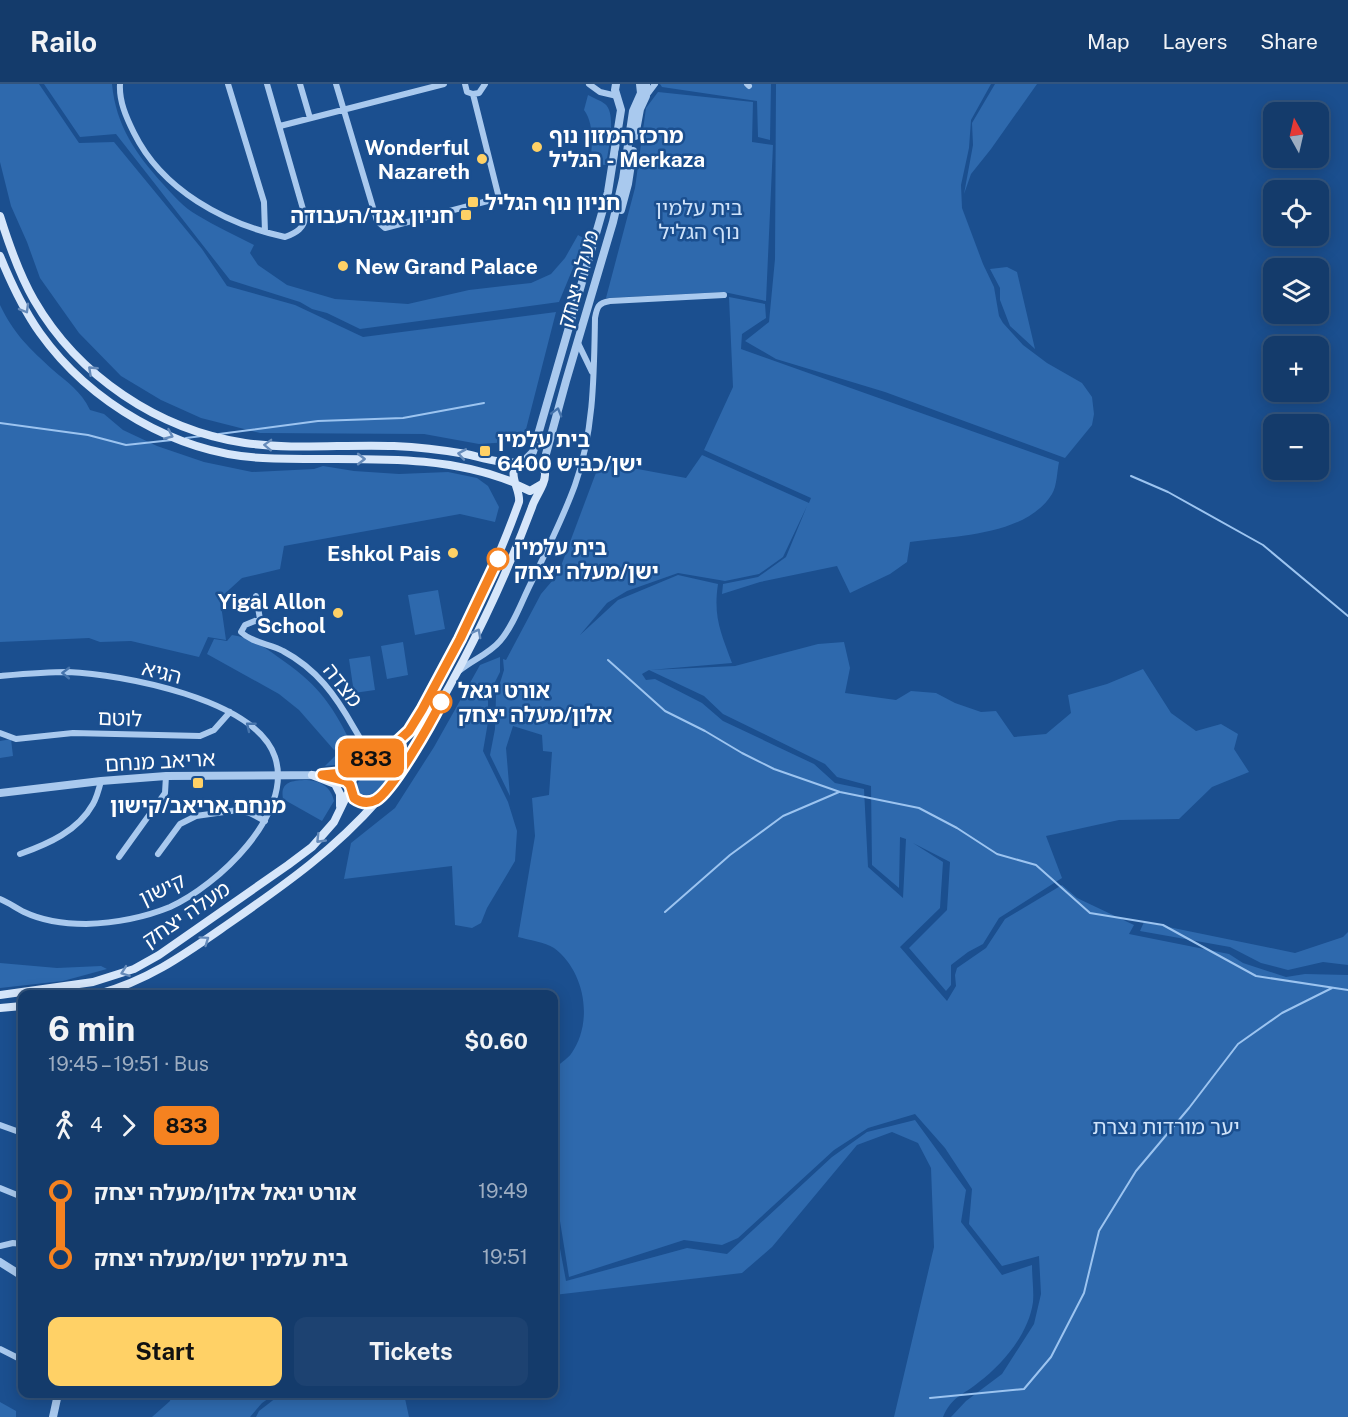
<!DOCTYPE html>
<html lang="en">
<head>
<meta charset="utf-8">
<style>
	body { margin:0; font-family:"Public Sans","Noto Sans Hebrew",sans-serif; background:#1d4271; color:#f1f3f6; height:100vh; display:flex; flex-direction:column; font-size:22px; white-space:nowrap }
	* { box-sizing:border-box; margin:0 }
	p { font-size:20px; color:#9dadc1 }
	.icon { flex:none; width:33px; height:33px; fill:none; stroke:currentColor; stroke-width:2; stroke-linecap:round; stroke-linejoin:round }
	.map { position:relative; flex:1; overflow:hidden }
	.sheet { position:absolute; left:18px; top:906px; width:540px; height:408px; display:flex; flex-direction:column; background:#143b6b; border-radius:12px; box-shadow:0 3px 15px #0003,0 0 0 2px #33557e }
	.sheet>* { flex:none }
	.badge { padding:0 12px; border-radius:9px; font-size:21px; line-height:39px }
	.needle { width:39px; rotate:352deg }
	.tools { position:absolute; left:1263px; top:18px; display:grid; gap:12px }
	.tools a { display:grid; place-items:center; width:66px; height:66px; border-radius:12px; background:#143b6b; box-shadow:0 3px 15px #0003,0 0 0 2px #33557e; font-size:30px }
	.map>.badge { position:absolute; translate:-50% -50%; box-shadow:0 0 0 3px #fff }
	.legs { display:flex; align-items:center; gap:9px; height:66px; padding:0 30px; font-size:20px }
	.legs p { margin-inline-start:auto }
	.summary { display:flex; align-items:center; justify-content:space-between; height:102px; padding:0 30px }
	h1 { font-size:33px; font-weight:700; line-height:45px }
	.button { display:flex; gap:12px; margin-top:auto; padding:12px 30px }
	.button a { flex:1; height:69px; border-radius:12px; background:#ffd166; color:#111; font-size:24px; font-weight:700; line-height:69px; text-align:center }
	.button a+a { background:#1d4271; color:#f1f3f6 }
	ul { padding:0 30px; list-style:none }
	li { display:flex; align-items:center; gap:21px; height:66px; font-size:22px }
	li i { display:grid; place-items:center; width:9px; height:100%; margin:0 8px; background:currentColor }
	li i::after { content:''; width:15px; height:15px; margin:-8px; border:4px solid; border-radius:50%; background:#143b6b }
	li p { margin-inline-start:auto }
	li:first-child i { background:linear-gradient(#0000 50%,currentColor 0) }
	li:last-child i { background:linear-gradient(currentColor 50%,#0000 0) }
	header { display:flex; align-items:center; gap:36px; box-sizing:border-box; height:84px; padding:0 30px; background:#143b6b; border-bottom:2px solid #33557e }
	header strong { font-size:28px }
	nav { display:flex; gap:33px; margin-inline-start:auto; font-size:21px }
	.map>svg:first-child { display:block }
	.green { fill:#2e69ad; fill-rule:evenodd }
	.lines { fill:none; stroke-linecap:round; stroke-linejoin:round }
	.stream { stroke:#9cc4f0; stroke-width:2 }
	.minor { stroke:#a9c9ee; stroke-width:6 }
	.tertiary { stroke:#a9c9ee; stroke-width:8 }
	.secondary { stroke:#d6e6fa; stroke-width:8 }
	.oneway { stroke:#668bba }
	.oneway2 { stroke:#4674ac }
	.line-1-casing { stroke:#fff; stroke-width:14 }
	.line-1 { stroke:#f58220; stroke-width:9 }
	.poi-dot { fill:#ffd166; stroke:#1b4f8f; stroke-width:2 }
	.stop-1-dot { fill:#fff; stroke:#f58220; stroke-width:3 }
	.labels { text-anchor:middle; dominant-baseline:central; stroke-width:5; stroke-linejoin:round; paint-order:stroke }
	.poi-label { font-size:21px; font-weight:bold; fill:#fff; stroke:#1b4f8f; text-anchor:start }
	.park-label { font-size:21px; fill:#cfe3fa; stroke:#1b4f8f }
	.street-label { font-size:21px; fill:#fff; stroke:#1b4f8f }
	.stop-label { font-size:21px; font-weight:bold; fill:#fff; stroke:#1b4f8f; text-anchor:start }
</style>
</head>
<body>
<header>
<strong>Railo</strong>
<nav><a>Map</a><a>Layers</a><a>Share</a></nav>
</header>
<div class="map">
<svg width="1348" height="1333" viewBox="0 0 1348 1333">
	<rect width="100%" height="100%" fill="#1b4f8f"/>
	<path class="green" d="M0,0H39L79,59L114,58L202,165L227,202L295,221L363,253L556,228L523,357L479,360L424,350L260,349L201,334L161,316L121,292L79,249L40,194L27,158L11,122L0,78Z
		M44,0H112C116,42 136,70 163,100C173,111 184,124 197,131C215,142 235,151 254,161L250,169L258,181L287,201L335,215L408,220L469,206L531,199L551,190L565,174L578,151L585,155L559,218L360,245L327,229L312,225L300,218L230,196L116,50L80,53Z
		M660,0H771L770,56L758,53L757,17L662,3Z
		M776,0H991L971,36L969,64L961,101L962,124L983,180L994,203L999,232L1003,239L1023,261L1047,279L1082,299L1092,313L1094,330L1092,341L1065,374L885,308L776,275L745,257L769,238L775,175Z
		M995,0H1037L991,65L971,90L964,110L973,61L972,39Z
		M658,8L753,18L752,58L773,61L766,217L724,208L606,214L635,104L646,24Z
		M588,11C593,14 600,16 605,20C617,30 608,66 606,81L591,80C591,62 595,41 584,26Z
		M1007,183L1017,188L1035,265L1010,242L1000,216V204L990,185Z
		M729,213L765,220L766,234L742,250L741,265L1059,378C1057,387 1057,402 1052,410C1026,452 954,452 910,458L907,478L890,490L850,509L837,482L760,498L722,510L723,500L758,493L786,473L807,422L783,473L759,490L725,497L678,489L627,507L607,519L580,551L618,516L678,491L718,500C713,533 721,549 732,579L650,586L735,582L818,560L844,558L850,584L845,609L896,616L911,607L936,609L955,619L981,628L996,627L1014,653L1046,650L1071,629L1068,611L1107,600L1143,585L1171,629L1196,647L1221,640L1238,650L1234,665L1249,688L1212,703L1179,735L1119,736L1046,752L1062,794L999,834L983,860L968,868L951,881V901L946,907L909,864L947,826L950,778L913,759L943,778L940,824L900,863L947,917L956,902L955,891L957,884L986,864L1005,835L1062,801L1077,814L1134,841L1129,850L1229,870L1243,879L1286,893L1305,890L1348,891V1333H951L966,1317L1002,1290L1034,1240L1041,1210L1039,1172L1002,1182L969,1140L972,1105L945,1064L915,1030L868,1044L834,1066L738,1154L722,1161L684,1156L569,1193L554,1100V985C559,980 567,975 571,970C594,938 585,887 554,864C545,858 529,856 518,853L535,752L532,714L549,711L552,668L543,667L542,651L513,642L506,664L510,712L490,671L495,645L496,612L504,586L503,575L506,576L541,510L558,490L600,378L686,394L702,371L809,419L811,414L704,366L733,303ZM649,586L704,612L723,630L825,680L837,693L871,702L872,781L899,804L900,753L906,755L903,814L868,783L864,705L835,699L814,680L723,637L702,619L655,595L646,596L642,590Z
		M0,221C14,250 29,264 53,286C68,299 81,307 90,326L104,330L123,346L157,362L204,378L252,388L314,385L323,382L354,387L399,390L448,388L477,394L488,402L499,423L495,438L460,430L284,462L280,485L242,494L220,514L226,556L208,553L199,573L131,557L100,558L89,554L0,558Z
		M438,506L445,545L415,551L408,511Z
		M232,551C251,554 263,562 278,573C315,598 331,618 350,657L334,666L299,626L279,610L207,570L214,555L227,557Z
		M403,558L408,591L387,595L381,562Z
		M370,572L375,606L354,609L349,575Z
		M500,573V588L488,612V638L483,667L508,718L517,747L515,777L487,824L481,839L472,844L455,841L452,782L344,795L351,759L395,724L434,663L480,581Z
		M11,655L13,672L0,674V657Z
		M353,662L357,669L355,679L325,682L336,671Z
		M386,671L393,676C397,687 381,709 370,712C366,713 364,712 360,711L356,704L357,700L377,675Z
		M304,696C319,696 331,702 334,717L322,737L283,715C280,698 291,697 304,696Z
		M1144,838L1295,869L1343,853L1348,848V881L1323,878L1288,886L1261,879L1230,863L1140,847Z
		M0,879L57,884L101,882L107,885L63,897L0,904Z
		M915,1036L966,1106L961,1138L1002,1191L1032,1181C1032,1193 1034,1207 1033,1218C1029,1249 1003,1280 979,1298C962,1312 952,1312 943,1333H894L934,1163L931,1084L918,1059L892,1048L857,1061L772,1163L742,1189L554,1211V1132L566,1197L687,1164L727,1170L832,1073L867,1048Z
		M171,1310H275L262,1319L250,1333H152L170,1317Z
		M281,1310H404L409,1333H256L259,1327Z
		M0,1318L16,1327V1333H0Z"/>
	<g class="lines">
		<path class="stream" d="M0,339L88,351L126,361L172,356
			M219,350L318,337L403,334L484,319
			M186,354L202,352
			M1131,392L1168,408L1263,461L1348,532
			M608,576L665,627L705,647L742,669L774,685L840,708L919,724L957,744L997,770L1036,781L1090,829L1163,841L1256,892L1348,906
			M665,828L730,771L783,732L839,708
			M930,1314L1024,1305L1051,1273L1084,1209L1099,1147L1136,1087L1189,1024L1238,960L1282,929L1332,904"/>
		<path class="minor" d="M120,0C119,17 126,33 134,49C162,106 225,140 285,153C296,149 305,144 305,132L267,0
			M228,0L264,118L265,148
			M300,0L310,34
			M336,0L377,137L385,144L499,114L473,10
			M465,0L467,8L473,10L479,9L485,0
			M589,0L600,8L617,12
			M747,0L749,2
			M646,12L655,0
			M280,42L444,0
			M578,259L592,288
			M256,512L260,535L245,541L241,548C252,559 271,560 283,567C317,585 336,612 354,644C361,656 368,665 365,679
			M459,587C472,576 489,570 500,557C514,541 522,516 532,497C547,466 563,434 575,401C594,348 594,290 595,234C597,223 598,219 610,217L724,211
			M0,592C23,590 45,588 68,588C121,590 256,615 275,673C294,730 217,802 170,823C143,834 115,839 86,840C65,840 43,837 24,828C16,824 8,818 0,815
			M0,649L16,655L73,649L200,652L214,646L230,628
			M20,770C48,760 78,747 93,720C97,713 99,705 101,697
			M158,770L180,740L196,732L238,726L250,729L265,737
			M119,773L165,709L166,692
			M0,1041L22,1049
			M0,1104L22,1113
			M0,1162L13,1159L22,1160
			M0,1265L22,1276"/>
		<path class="tertiary" d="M635,52L640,25L646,12V0
			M621,126L628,100L633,67
			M525,376L533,368L608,108L621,26L615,6L616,0
			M544,385L546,370L566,297L613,138L623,95L633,27L641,9L640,0
			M332,693L342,695L350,701
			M0,709L101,697L166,692L328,691L360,685
			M0,1178L22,1192
			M53,1333L58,1310"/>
		<path class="secondary" d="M0,132C9,161 19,190 34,216C78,292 158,346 245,359C294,366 345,360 394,362C418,363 443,366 466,370C484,374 502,380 520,378
			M0,172C11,199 23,225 40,249C90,319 177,370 263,374C348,378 435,366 515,399
			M517,401L530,407L542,400
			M386,665C420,671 384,727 357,716L350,705C355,673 398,664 415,638C428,619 437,598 448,577C475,525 499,474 519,418C521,405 505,389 520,378C526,374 532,375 538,378C542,381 544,384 545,389C546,400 535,413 532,423C497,517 451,606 397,691
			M312,691L335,700L340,710V722
			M98,910C151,896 189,867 234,836C287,799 335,765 378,716
			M0,911L93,898L134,885L159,871L288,781L312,763L334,738L350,705
			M0,924L22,922"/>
	</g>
	<defs><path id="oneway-chevron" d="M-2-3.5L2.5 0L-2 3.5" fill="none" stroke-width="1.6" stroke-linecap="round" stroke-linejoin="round" transform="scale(1.5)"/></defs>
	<g class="oneway">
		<use href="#oneway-chevron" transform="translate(25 225) rotate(60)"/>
		<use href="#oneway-chevron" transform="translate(92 286) rotate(-137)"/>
		<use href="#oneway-chevron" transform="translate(169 351) rotate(24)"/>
		<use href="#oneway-chevron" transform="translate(268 361) rotate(-178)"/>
		<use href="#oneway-chevron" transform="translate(462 370) rotate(-170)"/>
		<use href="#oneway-chevron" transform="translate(361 375)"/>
		<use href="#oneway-chevron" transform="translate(477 549) rotate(-62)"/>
		<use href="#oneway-chevron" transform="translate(320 755) rotate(134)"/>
		<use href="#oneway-chevron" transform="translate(205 856) rotate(-35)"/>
		<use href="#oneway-chevron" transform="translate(125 888) rotate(160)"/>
	</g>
	<g class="oneway2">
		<use href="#oneway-chevron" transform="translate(557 328) rotate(-74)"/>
		<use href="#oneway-chevron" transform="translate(66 589) rotate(-179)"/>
		<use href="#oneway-chevron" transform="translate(250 642) rotate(-141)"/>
	</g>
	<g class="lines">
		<defs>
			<path id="line-1" d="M441,618C431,638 393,706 376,716C368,720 361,719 354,714L350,701L346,697L322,691L353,688L361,685L373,671L395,660L409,647L422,626L460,555L498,475"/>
		</defs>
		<use href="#line-1" class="line-1-casing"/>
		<use href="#line-1" class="line-1"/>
	</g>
	<g class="poi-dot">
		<circle cx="537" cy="63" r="6"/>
		<circle cx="482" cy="75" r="6"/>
		<rect x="467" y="112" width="12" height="12" rx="3"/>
		<rect x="460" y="125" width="12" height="12" rx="3"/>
		<circle cx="343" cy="182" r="6"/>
		<rect x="479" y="361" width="12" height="12" rx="3"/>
		<circle cx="453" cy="469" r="6"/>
		<circle cx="338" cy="529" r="6"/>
		<rect x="192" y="693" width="12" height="12" rx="3"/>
	</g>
	<g class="stop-1-dot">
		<circle cx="498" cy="475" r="10"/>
		<circle cx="441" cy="618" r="10"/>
	</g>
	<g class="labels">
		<g class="poi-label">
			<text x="549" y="51">מרכז המזון נוף<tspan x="549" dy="24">הגליל - Merkaza</tspan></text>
			<text x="470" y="63" text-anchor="end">Wonderful<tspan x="470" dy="24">Nazareth</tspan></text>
			<text x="485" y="118">חניון נוף הגליל</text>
			<text x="454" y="131" text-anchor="end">חניון אגד/העבודה</text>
			<text x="355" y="182">New Grand Palace</text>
			<text x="497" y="355">בית עלמין<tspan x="497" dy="24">ישן/כביש 6400</tspan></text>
			<text x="441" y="469" text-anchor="end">Eshkol Pais</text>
			<text x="326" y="517" text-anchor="end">Yigal Allon<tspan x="326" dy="24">School</tspan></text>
			<text x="198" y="721" text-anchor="middle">מנחם אריאב/קישון</text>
		</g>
		<g class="park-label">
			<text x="699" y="123">בית עלמין<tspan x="699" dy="24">נוף הגליל</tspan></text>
			<text x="1166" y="1042">יער מורדות נצרת</text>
		</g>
		<g class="street-label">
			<text transform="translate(578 195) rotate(-74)">מעלה יצחק</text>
			<text transform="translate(162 588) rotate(14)">הגיא</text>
			<text transform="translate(343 601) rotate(52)">מצדה</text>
			<text transform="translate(120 634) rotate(2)">לוטם</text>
			<text transform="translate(160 677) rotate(-3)">אריאב מנחם</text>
			<text transform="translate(162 805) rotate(-25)">קישון</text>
			<text transform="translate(186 830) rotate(-34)">מעלה יצחק</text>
		</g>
		<g class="stop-label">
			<text x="514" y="463">בית עלמין<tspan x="514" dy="24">ישן/מעלה יצחק</tspan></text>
			<text x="458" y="606">אורט יגאל<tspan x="458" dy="24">אלון/מעלה יצחק</tspan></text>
		</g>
	</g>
</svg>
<div class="tools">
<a><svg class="needle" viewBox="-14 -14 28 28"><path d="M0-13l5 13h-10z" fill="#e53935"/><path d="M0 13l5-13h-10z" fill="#9dadc1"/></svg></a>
<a><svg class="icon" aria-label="locate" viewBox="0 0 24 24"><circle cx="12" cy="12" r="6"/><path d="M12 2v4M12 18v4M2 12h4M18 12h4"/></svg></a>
<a><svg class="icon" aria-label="layers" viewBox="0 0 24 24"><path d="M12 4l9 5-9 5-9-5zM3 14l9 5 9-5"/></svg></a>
<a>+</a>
<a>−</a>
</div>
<b class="badge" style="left:371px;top:674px;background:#f58220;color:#111">833</b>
<section class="sheet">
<div class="summary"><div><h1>6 min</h1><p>19:45 – 19:51 · Bus</p></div><b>$0.60</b></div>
<div class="legs"><svg class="icon" aria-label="walk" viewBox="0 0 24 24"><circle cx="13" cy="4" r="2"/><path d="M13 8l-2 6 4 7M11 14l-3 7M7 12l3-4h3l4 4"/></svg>4<svg class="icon" aria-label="forward" viewBox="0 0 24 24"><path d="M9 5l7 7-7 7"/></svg><b class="badge" style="background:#f58220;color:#111">833</b></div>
<ul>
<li><i style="color:#f58220"></i><b>אורט יגאל אלון/מעלה יצחק</b><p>19:49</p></li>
<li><i style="color:#f58220"></i><b>בית עלמין ישן/מעלה יצחק</b><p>19:51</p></li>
</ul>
<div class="button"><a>Start</a><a>Tickets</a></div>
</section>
</div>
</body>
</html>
